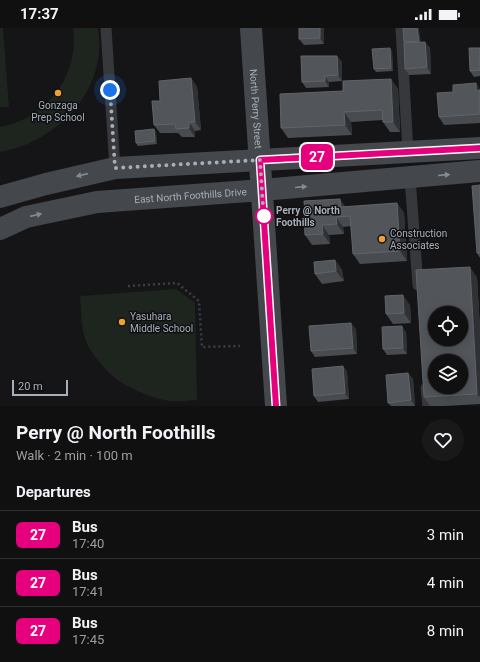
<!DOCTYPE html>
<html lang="en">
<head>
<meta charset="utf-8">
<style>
	body { margin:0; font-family:Roboto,sans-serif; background:#19191a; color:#f1f3f6; height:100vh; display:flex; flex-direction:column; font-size:15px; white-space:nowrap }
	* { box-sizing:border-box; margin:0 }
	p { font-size:13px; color:#9c9d9f }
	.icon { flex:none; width:22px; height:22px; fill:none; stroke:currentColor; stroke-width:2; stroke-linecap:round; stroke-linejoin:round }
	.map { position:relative; height:378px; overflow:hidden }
	.side { display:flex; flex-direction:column; background:#101011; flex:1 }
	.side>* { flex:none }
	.badge { padding:0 8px; border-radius:6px; font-size:14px; line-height:26px }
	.tools { position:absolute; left:428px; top:278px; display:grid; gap:8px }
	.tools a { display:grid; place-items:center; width:40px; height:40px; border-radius:50%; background:#101011; box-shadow:0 2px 10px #0003,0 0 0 1px #303031; font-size:20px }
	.scale { position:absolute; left:12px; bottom:10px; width:56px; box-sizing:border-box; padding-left:4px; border:2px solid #a7aeb7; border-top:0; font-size:11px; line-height:14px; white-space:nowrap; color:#a7aeb7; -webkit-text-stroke:3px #101012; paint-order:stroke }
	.you { position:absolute; width:20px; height:20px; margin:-10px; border:3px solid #fff; border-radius:50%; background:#1a73e8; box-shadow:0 0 0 6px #1a73e833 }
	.map>.badge { position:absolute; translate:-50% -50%; box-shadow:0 0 0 2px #fff }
	h2 { padding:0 16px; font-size:15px; line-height:36px }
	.round { display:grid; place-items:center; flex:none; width:42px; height:42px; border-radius:21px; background:#19191a }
	.summary { display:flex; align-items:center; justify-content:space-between; height:68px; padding:0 16px }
	h1 { font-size:19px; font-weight:700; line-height:30px }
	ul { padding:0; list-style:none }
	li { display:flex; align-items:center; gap:12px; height:48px; padding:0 16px; border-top:1px solid #303031 }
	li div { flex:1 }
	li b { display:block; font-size:15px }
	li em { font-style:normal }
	li .badge { min-width:44px; font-weight:700; text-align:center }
	.status { display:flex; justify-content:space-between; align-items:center; height:28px; padding:0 20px; background:#101011; direction:ltr }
	.status svg { height:11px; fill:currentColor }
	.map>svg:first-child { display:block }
	.green { fill:#1d251e }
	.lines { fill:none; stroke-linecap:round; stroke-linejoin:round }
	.path { stroke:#3c3f43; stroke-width:2.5; stroke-dasharray:2 3; stroke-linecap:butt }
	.lane { stroke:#36383c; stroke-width:11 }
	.secondary { stroke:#44474c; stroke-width:22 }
	.wall { fill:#484b4f }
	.shaded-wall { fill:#2f3134 }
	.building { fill:#52565a; stroke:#606469; fill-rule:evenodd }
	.oneway { fill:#848a92 }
	.line-casing { stroke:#fff; stroke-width:9 }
	.line { stroke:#e6007e; stroke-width:6 }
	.walk { stroke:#a7aeb7; stroke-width:4; stroke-dasharray:0 7.2 }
	.poi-dot { fill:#ee9f37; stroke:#101012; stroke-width:1.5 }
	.stop-dot { fill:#fff; stroke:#e6007e; stroke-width:2 }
	.labels { text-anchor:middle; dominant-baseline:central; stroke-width:3; stroke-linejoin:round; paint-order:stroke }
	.poi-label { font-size:10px; fill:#a7aeb7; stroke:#101012; text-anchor:start }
	.street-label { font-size:10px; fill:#a7aeb7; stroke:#101012 }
	.stop-label { font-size:10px; font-weight:bold; fill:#a7aeb7; stroke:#101012; text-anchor:start }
</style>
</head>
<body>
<div class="status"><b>17:37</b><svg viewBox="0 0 49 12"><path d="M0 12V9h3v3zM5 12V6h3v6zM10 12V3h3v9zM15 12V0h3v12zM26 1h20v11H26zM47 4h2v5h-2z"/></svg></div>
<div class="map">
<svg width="480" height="378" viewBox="0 0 480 378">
	<rect width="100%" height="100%" fill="#151517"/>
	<path class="green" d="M0,0H3L9,79H0Z
		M73,0H98C108,62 58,114 0,124V99C47,91 80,47 73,0Z
		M176,261L195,275L197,372C189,372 181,374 173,373C159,373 136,363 124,356C111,349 91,327 86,313C81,301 81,281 80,268Z"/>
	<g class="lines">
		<path class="path" d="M128,258L177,255L199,273L202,319L240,318"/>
		<path class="lane" d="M106,0L115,140
			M401,0L408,124
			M410,150L418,257
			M426,360L428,378"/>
		<g class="secondary">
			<path id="s1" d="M251,0L276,378"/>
			<path d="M0,169L46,156L115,140L480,120"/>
			<path id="s2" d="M0,201L26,189L97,174L262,162L480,143"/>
		</g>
	</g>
	<path class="wall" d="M299,0H324V16L304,17L299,11Z
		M403,0L421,14H425L430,20L431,46L409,47L405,41L404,15V14Z
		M480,20V48L474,49L470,43Z
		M392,23L393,43L376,44L374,41Z
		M337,28L342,34V53L329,54V59L306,60L302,54Z
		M191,50L197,59L201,102L195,103V109H182L178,105H160L154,97L160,73Z
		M391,51L398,61L400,104H390L383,94V92L351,94L352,107L288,110L281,100L343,63Z
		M476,55L480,62V95L444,97L439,89L453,64Z
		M154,101L156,104L157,116L138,118L136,115Z
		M480,157V230L477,225Z
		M397,175L404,185L407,233L360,236L353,226L351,198L343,199L344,206L329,207L330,216L312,217L305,207L346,179Z
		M335,232L342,242L344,253L322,256L315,246Z
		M477,249L480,301V376L445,378H430L424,369Z
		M410,277L411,295L393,296L386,286Z
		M356,301L357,326L315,329L311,323Z
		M406,304L407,326L387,327L383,321Z
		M343,338L347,344L349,371L318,374L314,368Z
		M408,345L413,351L415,378H391L388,375Z"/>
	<path class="shaded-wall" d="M320,0H324V16L320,10Z
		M417,0H419L421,16L419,13Z
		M425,14L430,20L431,46L427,39Z
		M390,20L392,23L393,43L391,40Z
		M337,28L342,34V53L338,47Z
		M325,48L329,54V59L325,53Z
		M191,50L197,59L201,102L195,94Z
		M391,51L398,61L400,104L393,94Z
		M476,55L480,62V68L476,63Z
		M344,84L351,94L352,107L345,97Z
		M189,94L195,103V109L189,100Z
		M154,101L156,104L157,116L155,113Z
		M340,171L347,181L341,179Z
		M397,175L404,185L407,233L400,223Z
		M336,189L343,199L344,206L337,196Z
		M322,197L329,207L330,216L323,206Z
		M335,232L342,242L344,253L336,243Z
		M470,239L477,249L480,301V369L477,366Z
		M403,267L410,277L411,295L404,285Z
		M351,295L356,301L357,326L353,320Z
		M402,298L406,304L407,326L403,320Z
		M343,338L347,344L349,371L345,365Z
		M408,345L413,351L415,378L411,372Z"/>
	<path class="building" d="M299,0H320V10L299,11Z
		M403,0H417L419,13L404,14Z
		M425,14L427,39L405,41L404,15Z
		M390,20L391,40L374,41L372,21Z
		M469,20H480V42L470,43Z
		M301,28H337L338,47L325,48V53L302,54Z
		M191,50L195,94H189V100L176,101L175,96L154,97L152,73H160L159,53Z
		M391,51L393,94H383L382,82L344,84L345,97L281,100L280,66L343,63V53Z
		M476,55V63L480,62V86L439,89L437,65L453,64V57Z
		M154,101L155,113L136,115L135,103Z
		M480,157V225H477L472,158Z
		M340,171L341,179L397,175L400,223L353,226L350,188L336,189L337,196L322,197L323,206L305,207L304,186H305L304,173Z
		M335,232L336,243L315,246L314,234Z
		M470,239L477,366L424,369L416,242ZM435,285H461V311H435ZM435,333H461V359H435Z
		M403,267L404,285L386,286L385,268Z
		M351,295L353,320L311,323L309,298Z
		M402,298L403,320L383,321L382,299Z
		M343,338L345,365L314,368L312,341Z
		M408,345L411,372L388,375L386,347Z"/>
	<defs><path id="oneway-solid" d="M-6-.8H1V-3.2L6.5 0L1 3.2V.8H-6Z"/></defs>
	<g class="oneway">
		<use href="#oneway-solid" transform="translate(82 147) rotate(167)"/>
		<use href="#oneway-solid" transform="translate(444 147) rotate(-5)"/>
		<use href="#oneway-solid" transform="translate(301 159) rotate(-5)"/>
		<use href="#oneway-solid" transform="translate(36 187) rotate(-13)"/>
	</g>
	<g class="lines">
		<defs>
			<path id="line" d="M276,378L260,132L480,120"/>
		</defs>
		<use href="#line" class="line-casing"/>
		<use href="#line" class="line"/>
		<path class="walk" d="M110,62L115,140L260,132L264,194V188"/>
	</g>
	<g class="poi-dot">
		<circle cx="58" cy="65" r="4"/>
		<circle cx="382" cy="211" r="4"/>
		<circle cx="122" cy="294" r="4"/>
	</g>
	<circle class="stop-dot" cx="264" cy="188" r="8"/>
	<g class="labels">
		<g class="poi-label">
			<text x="58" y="77" text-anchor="middle">Gonzaga<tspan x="58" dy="12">Prep School</tspan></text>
			<text x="390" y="205">Construction<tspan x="390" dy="12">Associates</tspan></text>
			<text x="130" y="288">Yasuhara<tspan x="130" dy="12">Middle School</tspan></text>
		</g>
		<g class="street-label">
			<text stroke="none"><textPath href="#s1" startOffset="81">North Perry Street</textPath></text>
			<text stroke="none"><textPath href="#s2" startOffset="195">East North Foothills Drive</textPath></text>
		</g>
		<g class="stop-label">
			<text x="276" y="182">Perry @ North<tspan x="276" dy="12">Foothills</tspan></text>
		</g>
	</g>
</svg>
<div class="tools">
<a><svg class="icon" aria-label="locate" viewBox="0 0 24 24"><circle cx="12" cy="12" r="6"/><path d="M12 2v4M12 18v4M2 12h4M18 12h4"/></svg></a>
<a><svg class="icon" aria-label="layers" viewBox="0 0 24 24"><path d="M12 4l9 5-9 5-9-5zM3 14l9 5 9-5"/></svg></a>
</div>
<div class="scale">20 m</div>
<div class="you" style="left:110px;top:62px"></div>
<b class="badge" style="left:317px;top:129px;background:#e6007e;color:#fff">27</b>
</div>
<section class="side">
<div class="summary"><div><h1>Perry @ North Foothills</h1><p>Walk · 2 min · 100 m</p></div><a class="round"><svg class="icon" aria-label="heart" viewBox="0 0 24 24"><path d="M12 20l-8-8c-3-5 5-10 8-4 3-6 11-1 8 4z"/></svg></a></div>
<h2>Departures</h2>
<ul>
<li><span class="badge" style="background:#e6007e;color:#fff">27</span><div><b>Bus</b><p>17:40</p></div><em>3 min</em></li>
<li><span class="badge" style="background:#e6007e;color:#fff">27</span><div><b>Bus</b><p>17:41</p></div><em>4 min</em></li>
<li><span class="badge" style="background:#e6007e;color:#fff">27</span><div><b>Bus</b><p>17:45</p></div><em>8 min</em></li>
</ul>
</section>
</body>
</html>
